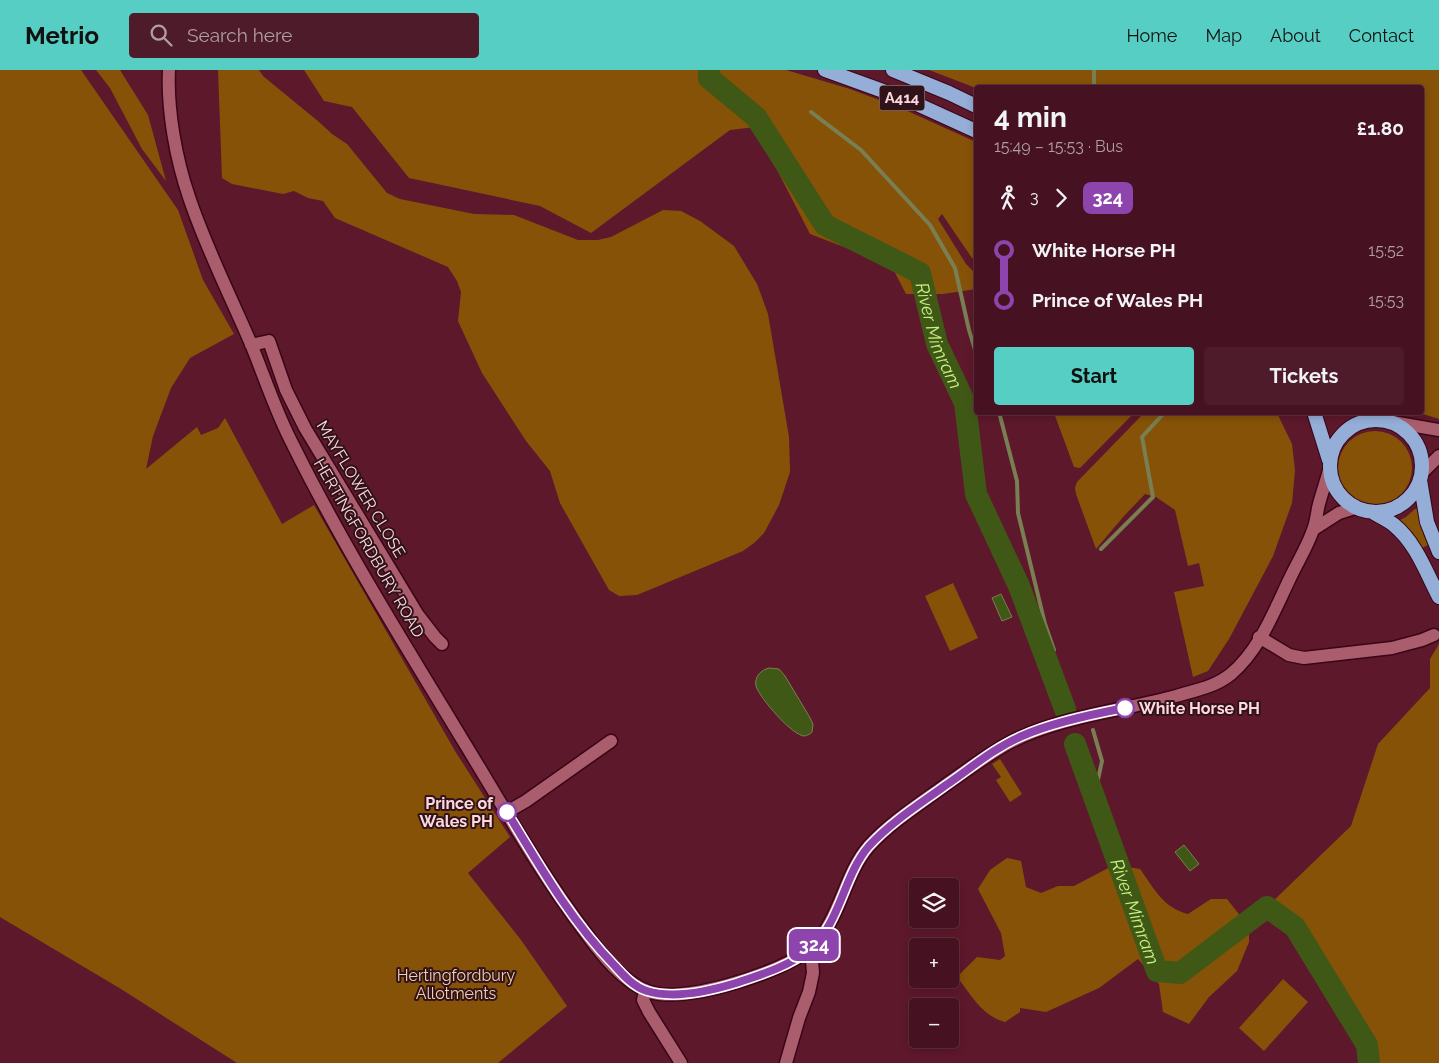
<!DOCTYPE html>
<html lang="en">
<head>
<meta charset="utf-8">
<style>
	body { margin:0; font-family:Raleway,sans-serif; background:#4d1b2a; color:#f1f3f6; height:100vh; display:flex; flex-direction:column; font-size:19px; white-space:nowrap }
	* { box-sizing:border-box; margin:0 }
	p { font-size:16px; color:#b09ea5 }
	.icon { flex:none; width:28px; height:28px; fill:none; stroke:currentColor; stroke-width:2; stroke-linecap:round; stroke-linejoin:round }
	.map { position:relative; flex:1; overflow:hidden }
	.sheet { position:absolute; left:974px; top:15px; width:450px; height:330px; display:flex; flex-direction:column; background:#461221; border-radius:5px; box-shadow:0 2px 8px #0003,0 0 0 1px #5e323f }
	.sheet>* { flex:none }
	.badge { padding:0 10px; border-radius:8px; font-size:18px; line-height:32px }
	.buttons { position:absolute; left:909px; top:808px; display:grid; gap:10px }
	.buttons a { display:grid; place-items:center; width:50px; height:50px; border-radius:5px; background:#461221; box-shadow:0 2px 8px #0003,0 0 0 1px #5e323f; font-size:25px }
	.map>.badge { position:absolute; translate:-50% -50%; box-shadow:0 0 0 2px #fff }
	.legs { display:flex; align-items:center; gap:8px; height:55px; padding:0 20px; font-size:16px }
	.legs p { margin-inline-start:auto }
	.overview { display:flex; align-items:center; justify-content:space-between; height:85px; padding:0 20px }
	h1 { font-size:28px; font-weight:700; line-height:38px }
	.primary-button { display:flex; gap:10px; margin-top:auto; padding:10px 20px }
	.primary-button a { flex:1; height:58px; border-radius:5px; background:#56cec3; color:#111; font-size:20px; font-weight:700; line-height:58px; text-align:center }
	.primary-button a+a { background:#4d1b2a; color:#f1f3f6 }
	ul { padding:0 20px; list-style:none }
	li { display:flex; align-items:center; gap:18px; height:50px; font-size:19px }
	li i { display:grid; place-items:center; width:8px; height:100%; margin:0 6px; background:currentColor }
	li i::after { content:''; width:12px; height:12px; margin:-6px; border:4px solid; border-radius:50%; background:#461221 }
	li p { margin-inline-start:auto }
	li:first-child i { background:linear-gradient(#0000 50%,currentColor 0) }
	li:last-child i { background:linear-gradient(currentColor 50%,#0000 0) }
	header { display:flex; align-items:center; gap:30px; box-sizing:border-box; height:70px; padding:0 25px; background:#56cec3; color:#111 }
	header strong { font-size:24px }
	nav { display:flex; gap:28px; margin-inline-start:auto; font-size:18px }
	.search { width:350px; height:45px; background:#4d1b2a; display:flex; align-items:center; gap:12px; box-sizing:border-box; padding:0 18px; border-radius:5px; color:#b09ea5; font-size:19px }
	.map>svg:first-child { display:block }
	.green { fill:#865208 }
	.water { fill:#405816; stroke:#797f52 }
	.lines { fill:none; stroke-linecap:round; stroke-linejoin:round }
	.stream { stroke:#797f52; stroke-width:4 }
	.river { stroke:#405816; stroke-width:22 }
	.minor-casing { stroke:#3a0516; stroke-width:15 }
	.tertiary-casing { stroke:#3a0516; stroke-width:15 }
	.trunk-casing { stroke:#3a0516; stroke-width:16 }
	.minor { stroke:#aa5d6d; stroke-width:12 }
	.tertiary { stroke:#aa5d6d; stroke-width:12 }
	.trunk { stroke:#94aed8; stroke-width:14 }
	.line-1-casing { stroke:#fff; stroke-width:11 }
	.line-1 { stroke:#8e44ad; stroke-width:8 }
	.stop-1-dot { fill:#fff; stroke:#8e44ad; stroke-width:2.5 }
	.labels { text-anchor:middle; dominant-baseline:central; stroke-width:4; stroke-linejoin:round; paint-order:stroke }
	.shield { fill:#301219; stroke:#c09da4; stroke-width:1 }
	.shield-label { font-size:15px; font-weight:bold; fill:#fdd9df }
	.street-label { font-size:16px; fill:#fdd9df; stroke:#301219 }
	.stop-label { font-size:16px; font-weight:bold; fill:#fdd9df; stroke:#301219; text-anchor:start }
	.park-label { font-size:16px; fill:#f3d1ae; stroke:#301219 }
	.water-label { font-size:18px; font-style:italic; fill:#c5f282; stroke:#301219 }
</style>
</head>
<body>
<header>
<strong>Metrio</strong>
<div class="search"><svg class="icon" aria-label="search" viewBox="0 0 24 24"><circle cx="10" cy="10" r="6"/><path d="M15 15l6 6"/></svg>Search here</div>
<nav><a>Home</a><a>Map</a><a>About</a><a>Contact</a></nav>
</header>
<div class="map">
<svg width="1439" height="993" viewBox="0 0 1439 993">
	<rect width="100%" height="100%" fill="#5e182c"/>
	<path class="green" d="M0,0H81L178,140L203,210L234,264L190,288L171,318L153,366L146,399L197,357L201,365L218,358L225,348L282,454L314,435L455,681L510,767L468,803L521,870L567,936L498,993H237L121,919L0,847Z
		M96,0H120L148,45L166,111L142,79L110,18Z
		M218,0H259L263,6L319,52L332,64L347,74L387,123L400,129L474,144L514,145L578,170H598L611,167L663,140L681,141L700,151L734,176L757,214L768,244L789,367L790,402L779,435L764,463L754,473L743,481L637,525L619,526L609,520L560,433L550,401L526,371L482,303L458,251L461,222L457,211L448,197L335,148L323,131L308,128L294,121L283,124L232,114L222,108Z
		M304,0H786L850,19L903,39L976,72V189L972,188L942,144L938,149L966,194L976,204V219L943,224H906L891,195L810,164L755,57L730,60L591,163L540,136L409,108L352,37L324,31Z
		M929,0H1439V349L1420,343L1421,18H976Z
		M1054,343V342L1134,343L1080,398L1074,397Z
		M1144,343H1277L1292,374L1295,400L1292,433L1273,486L1229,569L1208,601L1193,607L1174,522L1204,516L1199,493L1188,496L1175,440L1156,427L1145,424L1124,446L1096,479L1076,424L1075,418L1077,412Z
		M1338 398a37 37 0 1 1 74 0a37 37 0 1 1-74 0Z
		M1415,439H1418L1423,462L1428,475L1420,479L1394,453L1406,447Z
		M953,513L978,568L950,581L925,526Z
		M1439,574V993H1369L1367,975L1295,857L1267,837L1351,756L1378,674L1430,618V589Z
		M1000,689L1022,724L1010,732L996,710L1001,707L992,694Z
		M1007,788L1021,791L1026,817L1041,823L1058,816H1074L1114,795L1140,799C1154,818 1163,838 1188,844L1211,829H1227L1249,857V872L1237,901L1209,927L1189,954L1163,942L1159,914L1138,889L1099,918L1046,942L1020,938V942L1005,952C983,946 973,928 960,911V904L977,887L1000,890L1005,886L1001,863L978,819L990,800Z
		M1283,909L1308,932L1264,981L1239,958Z"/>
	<path class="water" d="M1001,524L1012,547L1002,551L992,528Z
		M769,598L779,599L785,606L809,646L813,654L812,662C812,663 806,666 805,666C793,667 759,627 756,616C754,607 761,600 769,598Z
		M1184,775L1199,794L1190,801L1175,782Z"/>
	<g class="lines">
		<path class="stream" d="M1094,18V0
			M811,42L861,80L930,155L955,198L969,260L976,283
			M999,342L1017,411L1018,443L1045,554L1054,580
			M1101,479L1153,427L1142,367L1165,342
			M1093,660L1102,691L1094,728"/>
		<g class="river">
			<path id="s1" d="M709,0V8L756,47L825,155L920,203L937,274L965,333L976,424L1019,516L1065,639"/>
			<path id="s2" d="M1075,674L1157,901L1180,903L1267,837L1295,857L1367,975L1369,993"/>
		</g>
		<defs>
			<path id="minor" d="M169,0C167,40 176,89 189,127C206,178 230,225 251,274C265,308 276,343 293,375C343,476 404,573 462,669C502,734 539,801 585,862C601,884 623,913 650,922C685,933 771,905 802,885C810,880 817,872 823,864C842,838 847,801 869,776C891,752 921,733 947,714C966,701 984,687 1005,675C1054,647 1122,641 1176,626C1196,620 1215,617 1231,604C1261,579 1276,536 1293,502C1300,488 1309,473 1314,457C1316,451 1317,444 1318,438C1321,425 1326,412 1329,400
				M251,275L269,271L286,320L305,358L418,545L435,567L442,574
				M1314,459L1339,443L1355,438
				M1259,567L1289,585L1304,588L1392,578L1422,570L1434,565
				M507,742L526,731L611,671
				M645,921L643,930L649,942L681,993
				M786,993L799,948L809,922L813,903L811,878"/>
			<path id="tertiary" d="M1387,351L1439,360
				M1422,403L1439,386"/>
			<path id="trunk" d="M825,0L908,30L976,61
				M893,0L949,23L976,36
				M1314,342L1329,390
				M1330 396a46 46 0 1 1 92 0a46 46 0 1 1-92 0Z
				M1420,410L1427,452L1439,482
				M1374,443C1381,447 1388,450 1394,455C1416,473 1426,502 1439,527"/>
		</defs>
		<use href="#minor" class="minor-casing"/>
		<use href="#tertiary" class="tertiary-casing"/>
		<use href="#trunk" class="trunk-casing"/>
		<use href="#minor" class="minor"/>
		<use href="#tertiary" class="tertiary"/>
		<use href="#trunk" class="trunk"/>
	</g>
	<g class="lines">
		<defs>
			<path id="line-1" d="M507,742C539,795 571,851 615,896C624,906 634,917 647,921C673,929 710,921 736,913C760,905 790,896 810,879C841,852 843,806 869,776C891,752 920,734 946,715C971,698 994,678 1022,666C1051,653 1093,644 1125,638"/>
		</defs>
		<use href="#line-1" class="line-1-casing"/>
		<use href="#line-1" class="line-1"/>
	</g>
	<g class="stop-1-dot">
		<circle cx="1125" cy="638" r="9"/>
		<circle cx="507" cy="742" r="9"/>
	</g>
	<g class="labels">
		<rect class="shield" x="879.5" y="15.5" width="45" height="25" rx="4"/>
		<g class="shield-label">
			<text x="902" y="28">A414</text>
		</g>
		<g class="street-label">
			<text transform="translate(361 419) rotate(59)">MAYFLOWER CLOSE</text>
			<text transform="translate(369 478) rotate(60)">HERTINGFORDBURY ROAD</text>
		</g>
		<g class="stop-label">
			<text x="1139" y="638">White Horse PH</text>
			<text x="493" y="733" text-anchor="end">Prince of<tspan x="493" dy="18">Wales PH</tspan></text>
		</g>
		<g class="park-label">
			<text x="456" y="905">Hertingfordbury<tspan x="456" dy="18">Allotments</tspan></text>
		</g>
		<g class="water-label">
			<text stroke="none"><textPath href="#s1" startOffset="369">River Mimram</textPath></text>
			<text stroke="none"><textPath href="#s2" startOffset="178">River Mimram</textPath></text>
		</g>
	</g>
</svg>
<div class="buttons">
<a><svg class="icon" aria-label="layers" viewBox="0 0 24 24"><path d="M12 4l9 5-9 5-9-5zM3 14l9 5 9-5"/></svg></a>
<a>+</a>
<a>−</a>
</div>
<b class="badge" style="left:814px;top:875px;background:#8e44ad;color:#fff">324</b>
<section class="sheet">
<div class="overview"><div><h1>4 min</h1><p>15:49 – 15:53 · Bus</p></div><b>£1.80</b></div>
<div class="legs"><svg class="icon" aria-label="walk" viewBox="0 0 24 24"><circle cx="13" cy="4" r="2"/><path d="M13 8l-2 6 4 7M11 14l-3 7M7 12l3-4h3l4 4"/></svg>3<svg class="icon" aria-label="forward" viewBox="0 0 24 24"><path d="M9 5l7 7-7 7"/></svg><b class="badge" style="background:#8e44ad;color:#fff">324</b></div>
<ul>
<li><i style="color:#8e44ad"></i><b>White Horse PH</b><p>15:52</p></li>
<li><i style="color:#8e44ad"></i><b>Prince of Wales PH</b><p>15:53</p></li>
</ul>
<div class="primary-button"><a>Start</a><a>Tickets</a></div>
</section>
</div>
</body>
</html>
